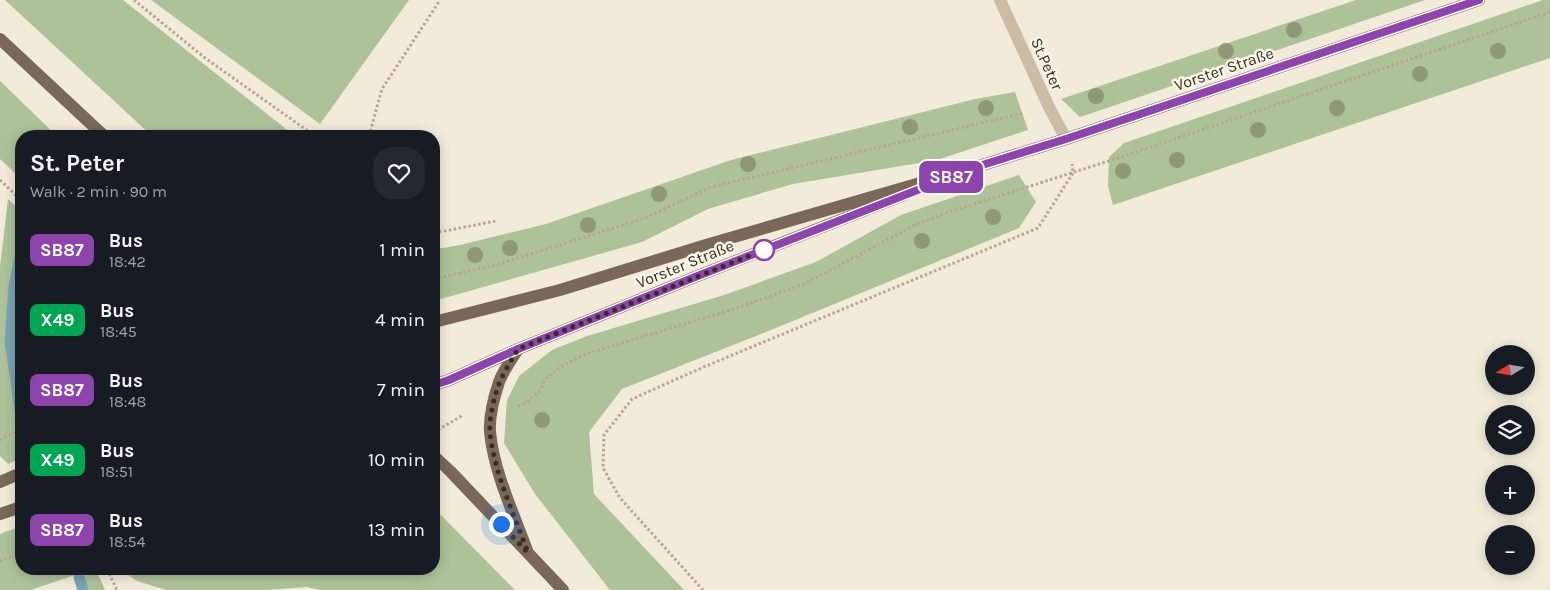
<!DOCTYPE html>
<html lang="en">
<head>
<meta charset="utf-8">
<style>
	body { margin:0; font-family:Karla,sans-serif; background:#242831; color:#f1f3f6; height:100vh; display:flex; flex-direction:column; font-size:19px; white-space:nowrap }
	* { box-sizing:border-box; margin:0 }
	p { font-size:16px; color:#9ea1a6 }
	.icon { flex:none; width:28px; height:28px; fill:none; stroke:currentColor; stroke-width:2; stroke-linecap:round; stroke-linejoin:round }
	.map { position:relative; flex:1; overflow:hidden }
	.panel { position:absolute; left:15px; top:130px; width:425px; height:445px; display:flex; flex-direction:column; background:#171b24; border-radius:20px; box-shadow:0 2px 12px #0003 }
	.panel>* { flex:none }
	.badge { padding:0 10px; border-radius:8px; font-size:18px; line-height:32px }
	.needle { width:32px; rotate:259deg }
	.buttons { position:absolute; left:1485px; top:345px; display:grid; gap:10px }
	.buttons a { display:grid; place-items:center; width:50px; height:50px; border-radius:50%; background:#171b24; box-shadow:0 2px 12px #0003; font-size:25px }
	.you { position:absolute; width:25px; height:25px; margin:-12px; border:4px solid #fff; border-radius:50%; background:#1a73e8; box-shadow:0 0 0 8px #1a73e833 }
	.map>.badge { position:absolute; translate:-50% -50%; box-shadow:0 0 0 2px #fff }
	.round { display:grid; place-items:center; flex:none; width:52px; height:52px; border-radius:20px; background:#242831 }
	.head { display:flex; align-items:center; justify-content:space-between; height:85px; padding:0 15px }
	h1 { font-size:24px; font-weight:700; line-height:38px }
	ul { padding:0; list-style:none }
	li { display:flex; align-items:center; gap:15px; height:70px; padding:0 15px }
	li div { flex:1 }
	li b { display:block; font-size:19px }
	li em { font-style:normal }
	li .badge { min-width:55px; font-weight:700; text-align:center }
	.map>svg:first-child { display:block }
	.green { fill:#adc299 }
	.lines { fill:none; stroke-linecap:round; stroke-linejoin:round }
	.stream { stroke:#77a5b1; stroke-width:11 }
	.path { stroke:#b7a68f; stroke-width:3; stroke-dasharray:2.5 2.5; stroke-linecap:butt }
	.minor { stroke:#cbbca5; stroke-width:12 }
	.major { stroke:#796857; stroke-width:12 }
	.tree { fill:#8f9978 }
	.line-casing { stroke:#fff; stroke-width:11 }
	.line { stroke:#8e44ad; stroke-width:8 }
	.walk { stroke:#362e26; stroke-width:5; stroke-dasharray:0 9 }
	.stop-dot { fill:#fff; stroke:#8e44ad; stroke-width:2.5 }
	.labels { text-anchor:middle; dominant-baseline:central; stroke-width:5; stroke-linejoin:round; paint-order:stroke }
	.street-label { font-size:16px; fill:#362e26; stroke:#faf4e6 }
</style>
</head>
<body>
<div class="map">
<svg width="1550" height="590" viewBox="0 0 1550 590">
	<rect width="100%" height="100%" fill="#f2ebd9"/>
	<path class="green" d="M5,0H123L295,136H152Z
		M151,0H409L320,124Z
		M1356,0H1425L1080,117L1061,99Z
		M1543,0H1550V58L1113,205L1108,186L1109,157L1124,143Z
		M0,81L57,136H21V179L0,159Z
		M1015,92L1028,130L937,160L793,184L708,209L642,242L434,301V248H443L460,245L546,224L731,160L975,99Z
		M1019,175L1036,202L1019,228L776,328L622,389L589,432L594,494L684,590H610L535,494L504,443L507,400L519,376L552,350L587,336L724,295L816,262L901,215Z
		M8,199L21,211V458L8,464L0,456V267Z
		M434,508L515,590H320L307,587L265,590H166L137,581L119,569H434Z
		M21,526V569H96L105,590H81L75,575L31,590H0V534Z"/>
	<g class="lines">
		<path class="stream" d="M21,253L14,286L10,342L21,416
			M79,577L83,590"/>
		<path class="path" d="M134,0L205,58L315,136
			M369,136L382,89L440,0
			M0,180L21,200
			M434,233L496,221
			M434,279L499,264L645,218L711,187L1024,113
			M518,406L525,403L539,392L547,377L564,365L586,354L737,308L804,284L915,225L946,213L1115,159L1550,12
			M438,430L463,415
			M0,440L21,429
			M0,561L21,553
			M107,569L117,590
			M703,590L620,498L603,468L604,435L632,399L706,366L1038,228L1073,173L1072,164"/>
		<path class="minor" d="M1000,0L1049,107L1066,139"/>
		<path class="major" d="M0,39L104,136
			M434,322L560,290L706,245L979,166L1066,139L1479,0
			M518,349C512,359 503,371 499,382C494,397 489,416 490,432C494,473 514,514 528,553
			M434,385L449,380L518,349L695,277L904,195
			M434,456L451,472L563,590
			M0,482L21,473
			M0,514L21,507"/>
	</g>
	<g class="tree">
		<circle cx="1294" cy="30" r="8"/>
		<circle cx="1226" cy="51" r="8"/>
		<circle cx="1498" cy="51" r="8"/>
		<circle cx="1420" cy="74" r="8"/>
		<circle cx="1096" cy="96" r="8"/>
		<circle cx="986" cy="108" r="8"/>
		<circle cx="1337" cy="108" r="8"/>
		<circle cx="910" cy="127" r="8"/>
		<circle cx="1258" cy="130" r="8"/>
		<circle cx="1177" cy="160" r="8"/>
		<circle cx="748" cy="164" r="8"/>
		<circle cx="1123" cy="171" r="8"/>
		<circle cx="659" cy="194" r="8"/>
		<circle cx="993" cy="217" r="8"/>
		<circle cx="588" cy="225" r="8"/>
		<circle cx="922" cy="241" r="8"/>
		<circle cx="510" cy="248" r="8"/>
		<circle cx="475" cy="255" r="8"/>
		<circle cx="542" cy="420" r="8"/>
	</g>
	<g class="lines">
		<defs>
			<path id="line" d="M434,385L449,380L518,349L695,277L979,166L1066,139L1479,0"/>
		</defs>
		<use href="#line" class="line-casing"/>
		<use href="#line" class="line"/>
		<path class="walk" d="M501,524L528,553C514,514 494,473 490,432C489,417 495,392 501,379C506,369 512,359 518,349L766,249L764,250"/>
	</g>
	<circle class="stop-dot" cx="764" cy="250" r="10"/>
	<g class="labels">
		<g class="street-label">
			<text transform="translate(1047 64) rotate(66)">St.Peter</text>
			<text transform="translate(1224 69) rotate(-19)">Vorster Straße</text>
			<text transform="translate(685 264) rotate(-22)">Vorster Straße</text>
		</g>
	</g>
</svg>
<div class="buttons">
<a><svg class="needle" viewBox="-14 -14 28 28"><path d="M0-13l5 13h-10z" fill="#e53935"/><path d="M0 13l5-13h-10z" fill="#9ea1a6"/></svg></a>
<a><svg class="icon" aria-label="layers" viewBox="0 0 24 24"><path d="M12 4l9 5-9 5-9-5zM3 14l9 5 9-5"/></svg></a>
<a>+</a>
<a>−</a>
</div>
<div class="you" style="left:501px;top:524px"></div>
<b class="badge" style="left:951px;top:177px;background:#8e44ad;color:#fff">SB87</b>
<section class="panel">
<div class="head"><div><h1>St. Peter</h1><p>Walk · 2 min · 90 m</p></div><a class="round"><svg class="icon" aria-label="heart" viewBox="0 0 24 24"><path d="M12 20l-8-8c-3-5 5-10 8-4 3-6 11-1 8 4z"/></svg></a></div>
<ul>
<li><span class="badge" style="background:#8e44ad;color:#fff">SB87</span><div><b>Bus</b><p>18:42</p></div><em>1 min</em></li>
<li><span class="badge" style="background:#00a651;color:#fff">X49</span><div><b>Bus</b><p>18:45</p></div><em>4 min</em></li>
<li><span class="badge" style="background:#8e44ad;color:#fff">SB87</span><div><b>Bus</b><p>18:48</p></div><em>7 min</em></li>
<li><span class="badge" style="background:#00a651;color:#fff">X49</span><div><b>Bus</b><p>18:51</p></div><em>10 min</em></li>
<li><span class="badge" style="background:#8e44ad;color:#fff">SB87</span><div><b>Bus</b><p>18:54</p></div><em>13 min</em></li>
</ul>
</section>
</div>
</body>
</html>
